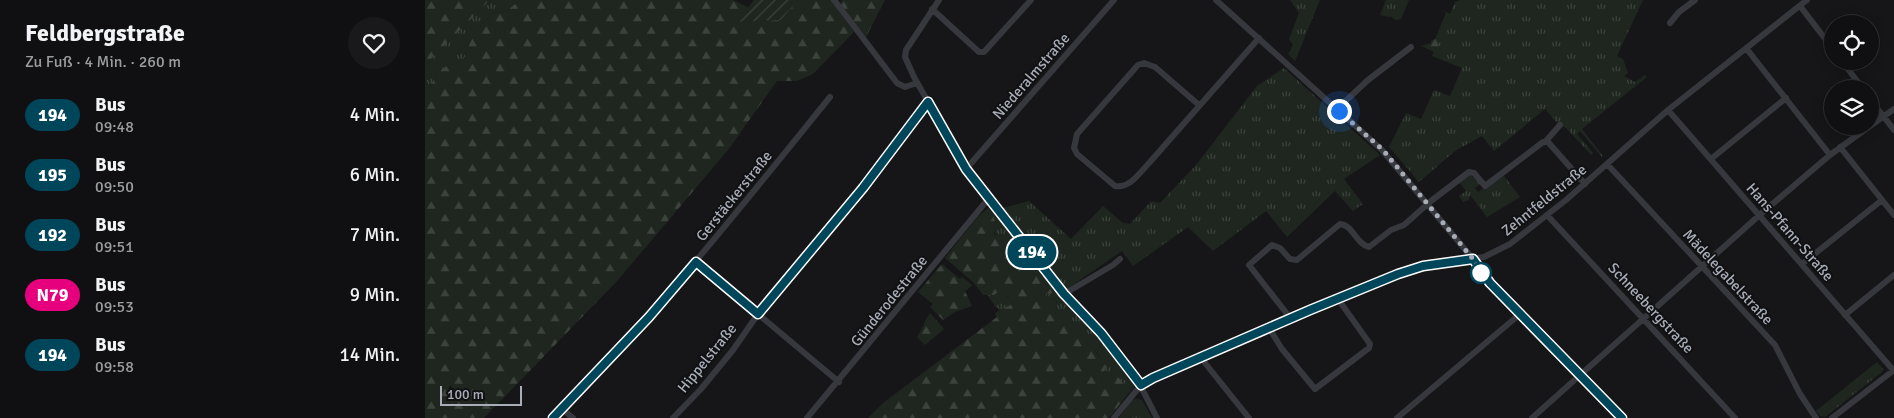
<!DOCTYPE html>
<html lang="de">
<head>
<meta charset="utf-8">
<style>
	body { margin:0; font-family:Signika,sans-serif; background:#19191b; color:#f1f3f6; height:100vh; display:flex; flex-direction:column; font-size:19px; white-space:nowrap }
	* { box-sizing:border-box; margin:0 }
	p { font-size:16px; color:#9c9d9f }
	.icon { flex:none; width:28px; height:28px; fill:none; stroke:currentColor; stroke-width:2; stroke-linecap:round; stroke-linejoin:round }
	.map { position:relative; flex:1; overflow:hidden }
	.details { display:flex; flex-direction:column; background:#101012; width:425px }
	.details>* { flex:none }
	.badge { padding:0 10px; border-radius:16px; font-size:18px; line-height:32px }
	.buttons { position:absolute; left:1399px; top:15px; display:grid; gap:10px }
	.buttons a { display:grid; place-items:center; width:55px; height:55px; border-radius:50%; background:#101012; box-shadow:0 2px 12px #0003,0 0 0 1px #303032; font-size:25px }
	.scale { position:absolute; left:15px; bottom:12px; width:82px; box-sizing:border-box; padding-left:5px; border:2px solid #a8adb8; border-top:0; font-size:14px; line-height:18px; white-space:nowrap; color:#a8adb8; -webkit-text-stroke:4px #111113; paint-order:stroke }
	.you { position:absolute; width:25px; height:25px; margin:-12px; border:4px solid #fff; border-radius:50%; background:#1a73e8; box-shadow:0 0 0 8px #1a73e833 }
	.map>.badge { position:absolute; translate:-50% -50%; box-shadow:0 0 0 2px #fff }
	.round { display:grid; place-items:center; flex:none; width:52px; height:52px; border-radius:26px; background:#19191b }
	.summary { display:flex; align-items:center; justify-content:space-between; height:85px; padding:0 25px }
	h1 { font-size:24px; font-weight:800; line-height:38px }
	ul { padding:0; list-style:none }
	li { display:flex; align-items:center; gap:15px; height:60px; padding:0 25px }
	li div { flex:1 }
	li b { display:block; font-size:19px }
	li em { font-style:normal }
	li .badge { min-width:55px; font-weight:700; text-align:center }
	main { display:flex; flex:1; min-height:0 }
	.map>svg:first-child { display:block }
	.grass { fill:url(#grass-tufts) }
	.forest { fill:url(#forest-firs) }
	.garden { fill:url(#garden-furrows) }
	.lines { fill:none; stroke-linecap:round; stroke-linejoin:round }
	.minor { stroke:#37383d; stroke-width:6 }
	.line-casing { stroke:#fff; stroke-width:11 }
	.line { stroke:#00465a; stroke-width:8 }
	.walk { stroke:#a8adb8; stroke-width:5; stroke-dasharray:0 9 }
	.stop-dot { fill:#fff; stroke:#00465a; stroke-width:2.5 }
	.labels { text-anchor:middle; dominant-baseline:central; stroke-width:4; stroke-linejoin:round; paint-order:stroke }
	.street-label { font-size:15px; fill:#a8adb8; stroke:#111113 }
</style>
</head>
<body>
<main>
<section class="details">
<div class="summary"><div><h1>Feldbergstraße</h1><p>Zu Fuß · 4 Min. · 260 m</p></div><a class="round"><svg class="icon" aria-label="heart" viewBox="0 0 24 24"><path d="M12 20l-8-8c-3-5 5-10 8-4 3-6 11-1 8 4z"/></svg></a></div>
<ul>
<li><span class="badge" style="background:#00465a;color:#fff">194</span><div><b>Bus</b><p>09:48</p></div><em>4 Min.</em></li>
<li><span class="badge" style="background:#00465a;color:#fff">195</span><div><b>Bus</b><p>09:50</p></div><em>6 Min.</em></li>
<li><span class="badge" style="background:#00465a;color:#fff">192</span><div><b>Bus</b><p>09:51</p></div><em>7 Min.</em></li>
<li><span class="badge" style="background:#e6007e;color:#fff">N79</span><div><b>Bus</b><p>09:53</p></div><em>9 Min.</em></li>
<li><span class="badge" style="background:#00465a;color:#fff">194</span><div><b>Bus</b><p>09:58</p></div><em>14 Min.</em></li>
</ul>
</section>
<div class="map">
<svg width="1469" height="418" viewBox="0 0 1469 418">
	<defs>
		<pattern id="grass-tufts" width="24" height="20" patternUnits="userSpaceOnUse" patternTransform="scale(1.25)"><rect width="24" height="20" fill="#1e261f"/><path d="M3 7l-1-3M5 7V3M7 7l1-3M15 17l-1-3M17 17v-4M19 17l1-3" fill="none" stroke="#3c433d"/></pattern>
		<pattern id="forest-firs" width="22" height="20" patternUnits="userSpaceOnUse" patternTransform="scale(1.25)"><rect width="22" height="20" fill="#1e261f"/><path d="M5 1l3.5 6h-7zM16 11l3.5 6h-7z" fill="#3c433d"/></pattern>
		<pattern id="garden-furrows" width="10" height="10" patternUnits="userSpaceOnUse" patternTransform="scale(1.25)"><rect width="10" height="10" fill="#1e261f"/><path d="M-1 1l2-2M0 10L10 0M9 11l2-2" fill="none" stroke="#3c433d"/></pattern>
	</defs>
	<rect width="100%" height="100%" fill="#161618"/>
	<path class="grass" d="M65,0H95L83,10L68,13L48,34L39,59L14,70L0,95V65Z
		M865,0H895L870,61L863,54L868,45L864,39L874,13Z
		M961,0H984L976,19L971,20L965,16L964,17L955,15Z
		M1035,0H1218L1192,56L1198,59L1203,73L1199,76L1210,82L1220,75L1222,77L1157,129L1178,156L1177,157L1155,131L1152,134L1168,153L1166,155L1141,128L1133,124L1120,109L1069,151L1057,136L1030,151L994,182L964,147L981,113L996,119L1009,90L1025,96L1037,68L1007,56L1030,2Z
		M859,68L955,155L919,179L938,204L928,211L910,191L862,237L841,211L788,251L763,227L708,266L697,251L642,289L578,208L604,201L646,239L678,206L698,223L705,224L726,201L735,203L771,165L832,86Z
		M1045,175L1056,184L1050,188L1053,192L1079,176L1095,197L1062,217L1045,195L1044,200L1038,202L1034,196L1041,191L1034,182Z
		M565,206L572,213L620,275L614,274L594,276V264L597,258L588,250L584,252C573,240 566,227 560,213L552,218Z
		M631,289L673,335L710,382L709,387L702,395L699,389L679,388L676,382L681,366L672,353L667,350L662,341L638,324L630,315L632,304L630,297H623L619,293H627Z
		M576,290L589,303L575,311L573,308H571L562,294Z
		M1452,362L1458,369L1457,372L1400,417L1395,416L1391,411Z
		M711,399L717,400L727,418H694L707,400Z"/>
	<path class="forest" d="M0,0H65L0,65Z
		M95,0H308L323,7L312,22L356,20L373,0H406L429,32L388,74L372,81H352L303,150L193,280L59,418H0V95L14,70L39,59L48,34L68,13L83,10Z
		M417,0H460L441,37L415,4Z
		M1016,10L1026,14L1012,48L1016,51L1014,54L996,46L1006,43V41L1010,39L1021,13Z
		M560,212L569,217L570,225L569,234L572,236L586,238L585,244L581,249L583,252L588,250L590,245L594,246L599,254L594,264V276L602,273L605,275C621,272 622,277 631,289L627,293L620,294L623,297H630L632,304L630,315L638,320V324L642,325L646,323L656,327L663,338L662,341C667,351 676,356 681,366L676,382L679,388L685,378L693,377L700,385L699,389L702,395L684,418H443L458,403L572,317L570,313L589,303L576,290L569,295H558L549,283L520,258L552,218Z
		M517,264L535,279L537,277L546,284L547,286L540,291L547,306L530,312L518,320L505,307L508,304L493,292Z
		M505,313L519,329L500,345L492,337C498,329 499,321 505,313Z"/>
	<path class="garden" d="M329,0H373L356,20L311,22Z"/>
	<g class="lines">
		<path class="minor" d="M409,0L472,83L480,87L492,83
			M514,0L481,50L480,57L489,77L541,169L634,287L676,333L709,373L732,418
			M791,0L957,150L1048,259L1061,279L1197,418
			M1375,6L1408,49
			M507,9L554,52H559L606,0
			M1245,23L1254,12L1270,0
			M1321,48L1405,155
			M1417,61L1438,89
			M1445,99L1469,130
			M774,105L730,67L719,63L713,65L652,134L649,148L652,154L690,186C705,189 715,172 725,162L834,38
			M912,109L943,80L986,47
			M1243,110L1469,371
			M1445,126L1469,109
			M1120,142L1135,125
			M1415,147L1469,215
			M1286,159L1361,98
			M1182,164L1350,345L1375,394L1391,418
			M541,169L689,0
			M1122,215L1310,418
			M271,262L414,382
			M1377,264L1457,200
			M639,294L688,265L695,259
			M1420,315L1469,275
			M866,319L824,265L847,245L855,248L865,259L872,260L915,224C928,225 931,244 944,247L966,230L979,225L1006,201L1044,172L1049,173L1060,186L1118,142H1123L1160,184
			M844,328L857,349L890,389L944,348L945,344L913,299
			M777,357L780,363L824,418
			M137,409L148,418
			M128,418C228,318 316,207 405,97
			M248,418L276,389L308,350L333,314L438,188L503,102
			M382,418L564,198
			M689,418L716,385L746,370L973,274L998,266L1059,257L1085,244L1141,200L1243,110L1382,0
			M972,418L1095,314
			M1107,418L1338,212L1405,155L1445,126
			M1407,418L1469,370"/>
	</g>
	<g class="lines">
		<defs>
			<path id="line" d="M128,418L224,317L271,262L333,314L438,188L503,102L541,169L639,294L676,333L716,385L728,378L885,310L973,274L998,266L1048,259L1065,283L1197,418"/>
		</defs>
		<use href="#line" class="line-casing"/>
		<use href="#line" class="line"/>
		<path class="walk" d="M914,111L958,150L1048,259L1056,273"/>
	</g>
	<circle class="stop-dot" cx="1056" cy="273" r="10"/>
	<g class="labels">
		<g class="street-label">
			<text transform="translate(606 76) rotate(-49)">Niederalmstraße</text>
			<text transform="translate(309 196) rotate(-51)">Gerstäckerstraße</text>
			<text transform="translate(1119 200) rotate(-39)">Zehntfeldstraße</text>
			<text transform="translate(1365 232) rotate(49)">Hans-Pfann-Straße</text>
			<text transform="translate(1303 277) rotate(47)">Mädelegabelstraße</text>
			<text transform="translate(464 301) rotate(-51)">Günderodestraße</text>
			<text transform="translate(1226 308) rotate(47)">Schneebergstraße</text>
			<text transform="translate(282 358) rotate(-51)">Hippelstraße</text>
		</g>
	</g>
</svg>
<div class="buttons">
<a><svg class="icon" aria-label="locate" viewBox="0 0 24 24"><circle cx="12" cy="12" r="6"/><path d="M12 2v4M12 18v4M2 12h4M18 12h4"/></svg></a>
<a><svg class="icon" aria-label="layers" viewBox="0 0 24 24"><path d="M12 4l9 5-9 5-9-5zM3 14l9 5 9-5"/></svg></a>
</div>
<div class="scale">100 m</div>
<div class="you" style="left:914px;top:111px"></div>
<b class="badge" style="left:607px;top:252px;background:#00465a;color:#fff">194</b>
</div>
</main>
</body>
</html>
